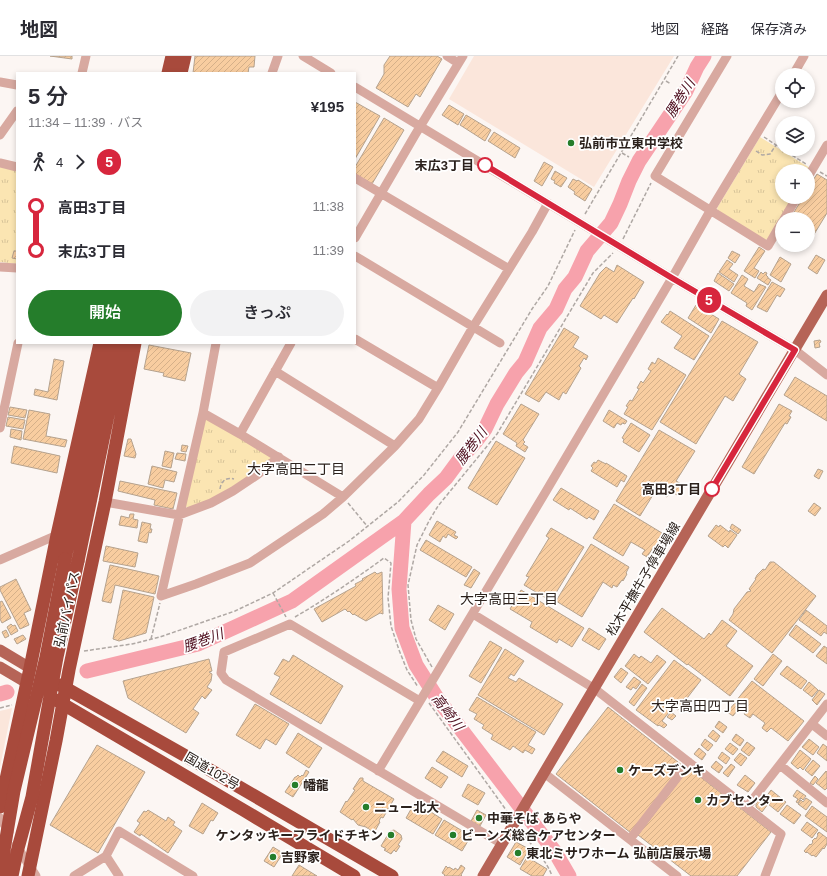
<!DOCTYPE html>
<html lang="ja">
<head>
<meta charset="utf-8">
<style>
	body { margin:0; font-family:Arial,"Noto Sans JP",sans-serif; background:#f2f2f3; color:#2b2b33; height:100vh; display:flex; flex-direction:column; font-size:15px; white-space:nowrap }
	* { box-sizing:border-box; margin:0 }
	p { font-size:13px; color:#7c7c81 }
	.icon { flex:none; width:22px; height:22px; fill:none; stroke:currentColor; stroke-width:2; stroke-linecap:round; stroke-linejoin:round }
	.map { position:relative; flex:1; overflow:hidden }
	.details { position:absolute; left:16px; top:16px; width:340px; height:272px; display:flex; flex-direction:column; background:#fff; border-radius:0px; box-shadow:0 2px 6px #0003 }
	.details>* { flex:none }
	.badge { padding:0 8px; border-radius:13px; font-size:14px; line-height:26px }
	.fabs { position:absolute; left:775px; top:12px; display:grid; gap:8px }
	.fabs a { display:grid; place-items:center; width:40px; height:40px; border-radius:50%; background:#fff; box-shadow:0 2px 6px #0003; font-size:20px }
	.map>.badge { position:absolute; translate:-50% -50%; box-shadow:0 0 0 2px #fff }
	.legs { display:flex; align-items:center; gap:6px; height:44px; padding:0 12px; font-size:13px }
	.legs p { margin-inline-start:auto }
	.summary { display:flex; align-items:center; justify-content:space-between; height:68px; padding:0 12px }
	h1 { font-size:22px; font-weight:600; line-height:30px }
	.action { display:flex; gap:8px; margin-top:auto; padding:8px 12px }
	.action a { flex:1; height:46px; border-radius:24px; background:#257d2b; color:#fff; font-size:16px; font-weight:600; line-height:46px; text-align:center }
	.action a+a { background:#f2f2f3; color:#2b2b33 }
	ul { padding:0 12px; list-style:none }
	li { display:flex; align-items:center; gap:14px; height:44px; font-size:15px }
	li i { display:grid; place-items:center; width:6px; height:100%; margin:0 5px; background:currentColor }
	li i::after { content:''; width:10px; height:10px; margin:-5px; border:3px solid; border-radius:50%; background:#fff }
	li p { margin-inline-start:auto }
	li:first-child i { background:linear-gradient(#0000 50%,currentColor 0) }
	li:last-child i { background:linear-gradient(currentColor 50%,#0000 0) }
	header { display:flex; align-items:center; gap:24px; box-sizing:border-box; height:56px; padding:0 20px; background:#fff; border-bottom:1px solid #e1e1e2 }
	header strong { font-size:19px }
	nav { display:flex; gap:22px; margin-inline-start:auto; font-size:14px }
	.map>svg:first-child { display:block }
	.built { fill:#fbe6db }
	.park { fill:url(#park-tufts) }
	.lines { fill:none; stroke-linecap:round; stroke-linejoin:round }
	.river { stroke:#f7a2ac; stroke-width:15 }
	.building { fill:url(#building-hatch); stroke:#b5a28e }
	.path { stroke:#afa8a4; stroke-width:1.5; stroke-dasharray:4 2; stroke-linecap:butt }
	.minor { stroke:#d8a9a0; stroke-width:9 }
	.major { stroke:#b66457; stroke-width:11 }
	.highway { stroke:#a84a3c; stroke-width:13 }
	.highway-bridge { stroke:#a84a3c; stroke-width:13 }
	.line-1-casing { stroke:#fff; stroke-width:9 }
	.line-1 { stroke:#d7263d; stroke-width:6 }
	.poi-dot { fill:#257d2b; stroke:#fff; stroke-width:1.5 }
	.stop-1-dot { fill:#fff; stroke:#d7263d; stroke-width:2 }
	.labels { text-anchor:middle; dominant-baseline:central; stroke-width:3.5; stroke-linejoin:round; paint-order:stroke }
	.poi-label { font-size:13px; font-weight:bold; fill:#2c221d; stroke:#fff; text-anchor:start }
	.stop-label { font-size:13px; font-weight:bold; fill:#2c221d; stroke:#fff; text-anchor:end }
	.street-label { font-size:13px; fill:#2c221d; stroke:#fff }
	.water-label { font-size:14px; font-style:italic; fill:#4f0f1f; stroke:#fff }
	.neighbourhood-label { font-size:14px; fill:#2c221d; stroke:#fff }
</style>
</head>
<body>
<header>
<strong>地図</strong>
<nav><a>地図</a><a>経路</a><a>保存済み</a></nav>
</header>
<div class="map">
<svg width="827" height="820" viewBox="0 0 827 820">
	<defs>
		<pattern id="park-tufts" width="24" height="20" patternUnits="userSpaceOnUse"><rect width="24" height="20" fill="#fbe5b2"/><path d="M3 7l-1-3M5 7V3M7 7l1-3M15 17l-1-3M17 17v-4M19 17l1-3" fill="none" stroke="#d7c499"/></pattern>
		<pattern id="building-hatch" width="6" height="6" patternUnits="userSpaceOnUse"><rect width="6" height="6" fill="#f8cda0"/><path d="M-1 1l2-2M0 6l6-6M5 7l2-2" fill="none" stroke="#d5b089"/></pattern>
	</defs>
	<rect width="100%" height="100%" fill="#fcf6f3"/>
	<path class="built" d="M474,0H674L594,131L449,43Z
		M12,652L0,711V655Z"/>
	<path class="park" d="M760,81L810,112L808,115H782V141H793L769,183L764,184L719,157L717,152Z
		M0,111L17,115V208L0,206Z
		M205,361L272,400V404C258,414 201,454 185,451Z"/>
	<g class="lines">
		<path class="river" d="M404,465L399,533L402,572L416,609L437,642L555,796L569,820
			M87,615L198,588L292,545L404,465L429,438L446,422L460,403L476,385L485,373L497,348L516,317L525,306L540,272L556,253L565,233L575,221L587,195L611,167L620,148L629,125L639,105L686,35L697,11L704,0
			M0,638L7,636"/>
	</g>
	<path class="building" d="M50,0H72V3Z
		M195,0H255L254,11H249L248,17H193Z
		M390,0H437L442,3L420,41L416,38L408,51L376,32L384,18V9Z
		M355,46L380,60L355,103Z
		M449,49L464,58L458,69L442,59Z
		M466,59L491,74L485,85L460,69Z
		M384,62L404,74L372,128L355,118V111Z
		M494,76L520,92L515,102L488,85Z
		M544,106L553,111L542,130L534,125Z
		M555,115L567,122L561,131L554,127L555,125L551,123Z
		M817,118L827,124V157L810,185L808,184V163H790L803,141H808V132Z
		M573,123L577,125L578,124L592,133L585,145L574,138L575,136L568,131Z
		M759,191L765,195L754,212L759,215L755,222L744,215Z
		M14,195H17V203L12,202Z
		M732,195L740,199L735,207L728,202Z
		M816,199L825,204L817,218L808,212Z
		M780,201L791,208L781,226L770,219Z
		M727,204L733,208L729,213L738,219L734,226L719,216Z
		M617,209L644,226L634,243L633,242L617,267L604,259L601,263L580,250L600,217L606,211L614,216Z
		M761,216L763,218L765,216L767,217L766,219L768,221V222L771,224L768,229L757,222Z
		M718,217L734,228L729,235L714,225Z
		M742,219L748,223L744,230L754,236L759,228L766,231L752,254L746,250L747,247L731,237Z
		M772,226L785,233L780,241L777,239L767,256L757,251Z
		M696,249L719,263L711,277L688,262Z
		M670,255L709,280L694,304L674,292L682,280L661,266L667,258L668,259Z
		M722,265L758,286L739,318L746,323L733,345L725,340L696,388L660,366Z
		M564,272L579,281L573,291L588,300L586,304L584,302L579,310L581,312L566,338L563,336L559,344L546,336L539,346L525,338Z
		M820,284L821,286L819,287L820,291L815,292L814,285Z
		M149,289L191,297L185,325L163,320L164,317L144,313Z
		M658,302L686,319L652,374L624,358L628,351L626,350L630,344L632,345L639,333L637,332L641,325L643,327L651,315L648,313L652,306L655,308Z
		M54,303L64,305L57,344L34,339L35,333L48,336Z
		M795,321L827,340V365L784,339Z
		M521,348L539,358L523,384L525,386L523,388L528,391L525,396L516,390L517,387L503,378Z
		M779,348L792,355L789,360L791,361L787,368L785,367L754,418L742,411Z
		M10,351L27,354L25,362L8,359Z
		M29,354L50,358L46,380L67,384L65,391L23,383Z
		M609,354L627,365L625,368L622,367L621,369L617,367L614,372L603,365Z
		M8,361L25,364L23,373L6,370Z
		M631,367L650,379L639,396L623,386L624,383L622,382Z
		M11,373L22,375L21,384L10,381Z
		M659,374L695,395L676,425L685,430L679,440L670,435L667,441L656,434L640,460L616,445Z
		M128,383H131L136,398L135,402L124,400Z
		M496,385L525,402L497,449L468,432Z
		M182,389L188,390L186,396L181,395Z
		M14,390L60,400L57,417L11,407Z
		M165,395L174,397L171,412L162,410Z
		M177,397L186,398L185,405L175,403Z
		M598,404L606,408V407L627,420L624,426L621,424L617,431L591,415L593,412L591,410L594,406L596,407Z
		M152,410L177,416L174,426L165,424L163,432L148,428Z
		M818,413L823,415L819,423L814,420Z
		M120,425L177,437L173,453L154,449L155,444L118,435Z
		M561,432L599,455L594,464L589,461L587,463L570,452L569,454L553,444Z
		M814,447L821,452L815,460L808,455Z
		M614,448L662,477L661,479L667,482L660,494L654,490L647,501L642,498L645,494L631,486L623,500L593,482Z
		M130,458H134L133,463L138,464L137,472L119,469L121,460L129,462Z
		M437,465L456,476L454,479L458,481L456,483L448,478L446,482L443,480L440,486L429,479Z
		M142,466L151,468L150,473H152L151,477L149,476L147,487L138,485Z
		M732,468L741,474L738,478L730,472Z
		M716,469L719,471L720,469L729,476L730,474L737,479L728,492L725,489L723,491L708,480Z
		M551,472L584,491L551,545L524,529L529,521L526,520L549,482L546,480Z
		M426,484L472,511L466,521L420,494Z
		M591,488L629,511L626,517L627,518L623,525L622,524L617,531L613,529L612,532L603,526L582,561L556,545Z
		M106,490L138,497L135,511L103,505Z
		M770,506H774L816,540L772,597L729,564L733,558L734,553L747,536L751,535L749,533L756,523H755L757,519L763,513L765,514Z
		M110,509L159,520L155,538L115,529L111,547L102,545Z
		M474,513L480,517L471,532L464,529Z
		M375,516L377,518L382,516L383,558L380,557L366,565L359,561L354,558L353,559L349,555L348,556L345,553L322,566L314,553L356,530L355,528L363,524L362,523Z
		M16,523L31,554L24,557L29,569L20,573L0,534V531Z
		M123,534L154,541L146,577L119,585L113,583Z
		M521,534L584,572L572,591L559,583L557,587L530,571L532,566L510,553Z
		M2,545L11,562L2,567L0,563V546Z
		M438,549L454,558L445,574L429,564Z
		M662,552L704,583L709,577L711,579L722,564L737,575L726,590L753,610L730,640L688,608L687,609L644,576Z
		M806,554L827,570V578L824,576L821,580L799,564Z
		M11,568L13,570L15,569L18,575L11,579L7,571Z
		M796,569L821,588L813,597L789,579Z
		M589,572L606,583L599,594L582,584Z
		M6,574L9,580L5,582L2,576Z
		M23,579L26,583L17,588L14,583Z
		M490,585L502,592L481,627L469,620Z
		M824,590L827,592V608L816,600Z
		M505,593L524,605L514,620L511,618L508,622L516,626L519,622L563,648L544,679L478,639Z
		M634,598L639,602L641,600L651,607L657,599L666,606L648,628L625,610Z
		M773,598L782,605L763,630L754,623Z
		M293,599L343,630L321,668L270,638L280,621L274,618L283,603L289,606Z
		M209,603L212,615L209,616L212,618L211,625L207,631L212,634L205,643L202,640L193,653L199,657L186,677L128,642L123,625Z
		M674,604L701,624L678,654L673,651L662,665L667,669L664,672L659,669L658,670L636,654Z
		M787,610L807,625L801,633L780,618Z
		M621,612L628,617L621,627L614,621Z
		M634,621L641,626L636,633L633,631L631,634L626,631Z
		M752,625L804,665L788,685L771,672L767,676L762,672L765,667L753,658L750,662L744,658L747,654L736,645Z
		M809,626L818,634L812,641L803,634Z
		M642,628L647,632L634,650L629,646Z
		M819,634L825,638L817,649L812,644Z
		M477,641L536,676L528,689L535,693L532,698L525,694L523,697L513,690L510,694L491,683L493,679L482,672L484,669L474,663L477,658L469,654Z
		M735,647L740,651L733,660L727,656Z
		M255,648L289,668L276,689L266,683L260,693L236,679Z
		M608,651L683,710L631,777L556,718Z
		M671,656L676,660L672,664L667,661Z
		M719,665L727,671L723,677L715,671Z
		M713,674L720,680L716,686L708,680Z
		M298,677L322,692L309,712L286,697Z
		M736,678L744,684L740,690L732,684Z
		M705,683L713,689L708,695L701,689Z
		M809,683L819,691L813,699L802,691Z
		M747,686L755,692L749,700L741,694Z
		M730,687L738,693L733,699L725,693Z
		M823,688L827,691V705L817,697Z
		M97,689L145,716L98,797L50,769Z
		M699,692L706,698L702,704L694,698Z
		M800,694L811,703L803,714L800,711L798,713L791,707Z
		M443,695L468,710L462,721L436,705Z
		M722,696L730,702L726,708L718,702Z
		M740,697L747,702L741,710L734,704Z
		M813,704L820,710L812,720L805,714Z
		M716,705L723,711L719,717L711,711Z
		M731,708L735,711L728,721L723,717Z
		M432,711L448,721L441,732L425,722Z
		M689,712L771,776L737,820H691L638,779Z
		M306,714L309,716L293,741L285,736L295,721H296L298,719L300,721L302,719L303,720Z
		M826,715L827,716V732L825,734L816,727Z
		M745,719L755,727L748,736L737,729Z
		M815,720L818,723L813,729L810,727Z
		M360,722H363V725L394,743L383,762L381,761L379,765L380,766L374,777L366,771L358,769L353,763L352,764L340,756L346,745L347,746L355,734L353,733Z
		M468,728L485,737L478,749L462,740Z
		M771,734L786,746L778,756L768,748L762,756L756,751V748L760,742L763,745Z
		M797,734L806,740L803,744L801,742L798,747L796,746L798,743L793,740Z
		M806,742L812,746L806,754L798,748L801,744L803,746Z
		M415,746L442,763L433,778L406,762Z
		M202,747L218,757L213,765L211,764L203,778L189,770Z
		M787,749L801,759L794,768L780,758Z
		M812,750L827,761V776L805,760Z
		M148,754L166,765L168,761L175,766L173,769L182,775L168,797L141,778L140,780L134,776L140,767L137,765L144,755L146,756Z
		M477,754L486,759L480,770L471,765Z
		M444,764L471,780L462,795L435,779Z
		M807,766L818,774L812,782L801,774Z
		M394,774L401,779L402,783L398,789L400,790L396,796L394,794L391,798L384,794L386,793L381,790L390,775Z
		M819,776L827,782V788L824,793L823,792L816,801L813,799L812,800L807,796L806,797L804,795L810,788L811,789L813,786L812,785L815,782L816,783L818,779L817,778Z
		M516,786L529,793L520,809L507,801Z
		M273,791L283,797L274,811L264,805Z
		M527,801L547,813L543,820H532L520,813Z
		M299,809L317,820H292Z
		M461,809L465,812L461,819L462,820H444L445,819L442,817L446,810L448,812L449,811L454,814L455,812L458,814Z"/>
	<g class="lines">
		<path class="path" d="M666,25L671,28
			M764,81L782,93
			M782,93L806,108
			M756,95L762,99L770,98L776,89
			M622,97L629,101
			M820,116L827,120
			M585,158L678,0
			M623,183L651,127
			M220,433C221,425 226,421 234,423
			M348,447L367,470
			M273,537L286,561
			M295,561C326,543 355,523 384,502L391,507L388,542L391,570L399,594L407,614L418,631
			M151,583L160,547
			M84,595L132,588L160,581L235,555L273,537L349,485L398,446L424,419L458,376L532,253L548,230L575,174
			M432,611L416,583L411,564L408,529L417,489L429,465L438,450L497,378L593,217L613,197
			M429,647L509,758
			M0,652L12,649
			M521,776C531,788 547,805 552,820"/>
		<path class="minor" d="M303,0L331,17
			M447,0L458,7
			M727,0L655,120L768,190L782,166
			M82,17L86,0
			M272,17L278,0
			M793,19L804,0
			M0,26L17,29
			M355,31L672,222L795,294L827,319
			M0,79L17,55
			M0,107L17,111
			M808,121L827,89
			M355,122L509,213
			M784,163L797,141
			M355,182L415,79L463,0
			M355,200L500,287
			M0,211L17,212
			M355,283L438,332
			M216,287L203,357L161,540L196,528L250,507L323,458L343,441L395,390L419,363L438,332L473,271L532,176L548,147
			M275,315L395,390
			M203,357L240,378L343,441
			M0,372L18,287
			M240,378L291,287
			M105,446L179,459L211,447L233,435L257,419L279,401
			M0,504L57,479
			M473,558L595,633L781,778L765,820
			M420,645L290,568L224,596L221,617L226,624L502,788
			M812,668L827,680
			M780,709L827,747
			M378,715L545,437L672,222L710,155L782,36
			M544,717L677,820
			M747,751L827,648
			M0,762L9,776
			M630,783L689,706
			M16,789L36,820
			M106,800L119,820
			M74,820L106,800L119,775L193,820"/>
		<path class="major" d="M0,594L30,612
			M0,611L27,627
			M483,820L827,239"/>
		<path class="highway" d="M168,17L172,0
			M181,17L185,0
			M65,503L112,287
			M78,505L123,287
			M60,629L198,707L392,820
			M56,644L245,755L354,820
			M0,751L30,612L57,479L100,287
			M28,820L56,685L69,614L105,446L135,287"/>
		<path class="highway-bridge" d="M0,818L14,735L46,601L65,503
			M12,820L17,796L32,741L57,601L78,505"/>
	</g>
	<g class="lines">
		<defs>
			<path id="line-1" d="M485,109L672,222L795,294L712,433"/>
		</defs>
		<use href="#line-1" class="line-1-casing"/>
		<use href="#line-1" class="line-1"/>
	</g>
	<g class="poi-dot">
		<circle cx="571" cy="87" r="4"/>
		<circle cx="620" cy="714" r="4"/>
		<circle cx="295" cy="729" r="4"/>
		<circle cx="698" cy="744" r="4"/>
		<circle cx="366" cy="751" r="4"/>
		<circle cx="479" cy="762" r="4"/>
		<circle cx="391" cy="779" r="4"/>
		<circle cx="453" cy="779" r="4"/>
		<circle cx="518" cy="797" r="4"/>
		<circle cx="273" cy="801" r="4"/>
	</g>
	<g class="stop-1-dot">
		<circle cx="485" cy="109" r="7"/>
		<circle cx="712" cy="433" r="7"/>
	</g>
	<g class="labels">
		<g class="poi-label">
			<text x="579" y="87">弘前市立東中学校</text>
			<text x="628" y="714">ケーズデンキ</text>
			<text x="303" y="729">幡龍</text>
			<text x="706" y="744">カブセンター</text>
			<text x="374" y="751">ニュー北大</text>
			<text x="487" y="762">中華そば あらや</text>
			<text x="383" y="779" text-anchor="end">ケンタッキーフライドチキン</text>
			<text x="461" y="779">ビーンズ総合ケアセンター</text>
			<text x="526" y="797">東北ミサワホーム 弘前店展示場</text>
			<text x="281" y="801">吉野家</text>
		</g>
		<g class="stop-label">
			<text x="474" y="109">末広3丁目</text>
			<text x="701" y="433">高田3丁目</text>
		</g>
		<g class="street-label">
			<text transform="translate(643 523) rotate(-59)">松木平撫牛子停車場線</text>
			<text transform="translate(67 553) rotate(-78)">弘前バイパス</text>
			<text transform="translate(212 715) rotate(30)">国道102号</text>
		</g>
		<g class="water-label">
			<text transform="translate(680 42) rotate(-58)">腰巻川</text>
			<text transform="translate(471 390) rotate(-53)">腰巻川</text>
			<text transform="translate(203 584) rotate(-20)">腰巻川</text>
			<text transform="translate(448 656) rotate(53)">高崎川</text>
		</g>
		<g class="neighbourhood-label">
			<text x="296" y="413">大字高田二丁目</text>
			<text x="509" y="543">大字高田三丁目</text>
			<text x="700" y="650">大字高田四丁目</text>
		</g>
	</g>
</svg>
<div class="fabs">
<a><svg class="icon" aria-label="locate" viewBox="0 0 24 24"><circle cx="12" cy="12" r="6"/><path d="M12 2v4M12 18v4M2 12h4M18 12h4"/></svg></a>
<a><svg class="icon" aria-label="layers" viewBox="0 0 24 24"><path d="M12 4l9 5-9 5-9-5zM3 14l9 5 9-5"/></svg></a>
<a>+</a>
<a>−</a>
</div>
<b class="badge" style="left:709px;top:244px;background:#d7263d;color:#fff">5</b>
<section class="details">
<div class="summary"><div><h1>5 分</h1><p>11:34 – 11:39 · バス</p></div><b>¥195</b></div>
<div class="legs"><svg class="icon" aria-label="walk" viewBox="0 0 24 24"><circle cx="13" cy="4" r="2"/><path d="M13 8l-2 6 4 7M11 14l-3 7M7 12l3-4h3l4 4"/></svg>4<svg class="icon" aria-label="forward" viewBox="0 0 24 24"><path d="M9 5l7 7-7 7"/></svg><b class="badge" style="background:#d7263d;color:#fff">5</b></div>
<ul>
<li><i style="color:#d7263d"></i><b>高田3丁目</b><p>11:38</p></li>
<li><i style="color:#d7263d"></i><b>末広3丁目</b><p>11:39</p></li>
</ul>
<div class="action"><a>開始</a><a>きっぷ</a></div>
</section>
</div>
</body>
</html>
